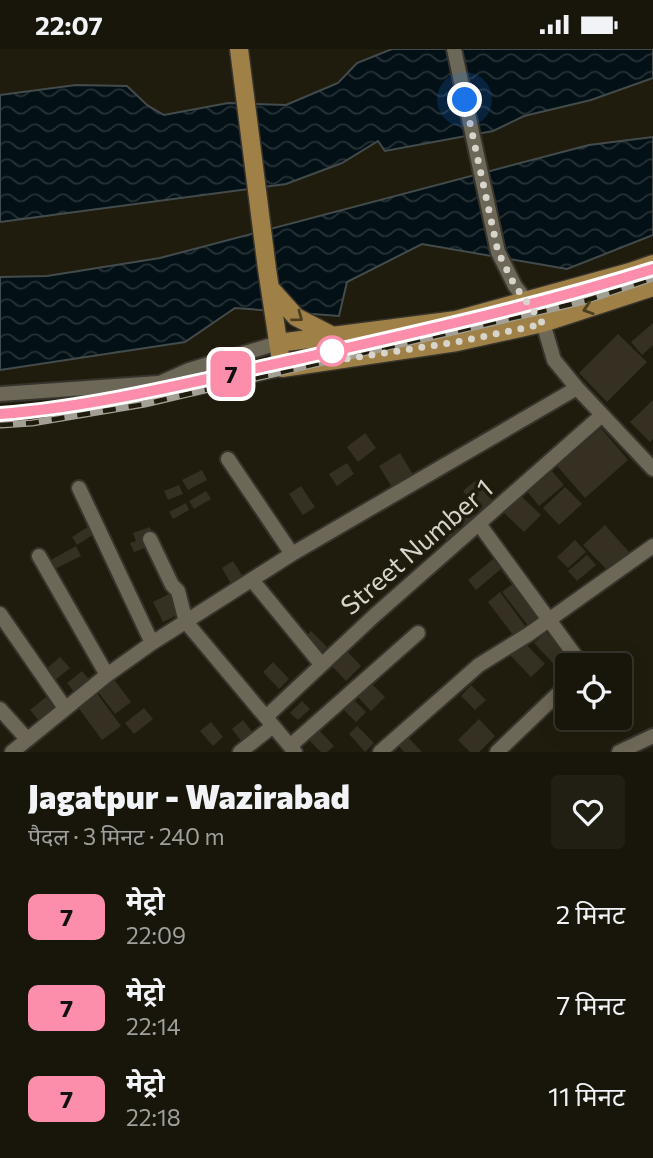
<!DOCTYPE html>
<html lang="hi">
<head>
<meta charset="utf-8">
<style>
	body { margin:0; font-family:Commissioner,"Noto Sans Devanagari",sans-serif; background:#211e13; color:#f1f3f6; height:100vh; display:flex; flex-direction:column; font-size:26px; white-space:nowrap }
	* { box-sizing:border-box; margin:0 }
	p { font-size:23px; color:#9f9f9c }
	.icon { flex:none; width:38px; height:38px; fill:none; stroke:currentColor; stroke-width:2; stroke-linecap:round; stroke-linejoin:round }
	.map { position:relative; height:703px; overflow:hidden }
	.details { display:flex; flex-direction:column; background:#18150a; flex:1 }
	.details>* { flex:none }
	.badge { padding:0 14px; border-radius:10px; font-size:24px; line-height:46px }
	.controls { position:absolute; left:555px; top:604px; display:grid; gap:14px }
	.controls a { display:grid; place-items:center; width:77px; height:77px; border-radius:7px; background:#18150a; box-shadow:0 4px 18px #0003,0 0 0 2px #36342b; font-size:35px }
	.you { position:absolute; width:35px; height:35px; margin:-18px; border:5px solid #fff; border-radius:50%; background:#1a73e8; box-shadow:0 0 0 10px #1a73e833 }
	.map>.badge { position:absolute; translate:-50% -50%; box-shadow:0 0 0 4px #fff }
	.round { display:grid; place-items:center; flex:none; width:74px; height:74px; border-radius:7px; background:#211e13 }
	.summary { display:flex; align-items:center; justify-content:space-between; height:119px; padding:0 28px }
	h1 { font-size:33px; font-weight:800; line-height:52px }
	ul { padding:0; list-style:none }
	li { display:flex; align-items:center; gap:21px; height:91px; padding:0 28px }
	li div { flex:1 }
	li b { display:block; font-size:26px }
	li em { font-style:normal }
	li .badge { min-width:77px; font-weight:700; text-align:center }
	.status { display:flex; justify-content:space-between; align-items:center; height:49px; padding:0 35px; background:#18150a; direction:ltr }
	.status svg { height:19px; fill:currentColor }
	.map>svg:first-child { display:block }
	.water { fill:url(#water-waves); stroke:#434b4c; stroke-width:2 }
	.building { fill:#353021 }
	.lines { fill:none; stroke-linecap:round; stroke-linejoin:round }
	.minor-casing { stroke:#37332d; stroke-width:18 }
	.major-casing { stroke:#37332d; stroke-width:21 }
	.minor { stroke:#6c6756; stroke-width:14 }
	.major { stroke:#9f8046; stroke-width:18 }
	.rail-casing { stroke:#a29f94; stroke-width:7 }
	.rail { stroke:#201c0d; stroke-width:4.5; stroke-dasharray:13; stroke-linecap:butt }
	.oneway { stroke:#4c3f21 }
	.line-casing { stroke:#fff; stroke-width:16 }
	.line { stroke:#fc8eac; stroke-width:10 }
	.walk { stroke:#d7d4cb; stroke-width:7; stroke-dasharray:0 12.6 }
	.stop-dot { fill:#fff; stroke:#fc8eac; stroke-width:3.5 }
	.labels { text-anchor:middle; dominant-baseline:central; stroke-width:7; stroke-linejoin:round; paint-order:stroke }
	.street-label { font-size:26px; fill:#d7d4cb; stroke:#201c0d }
</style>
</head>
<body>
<div class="status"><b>22:07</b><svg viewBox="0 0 49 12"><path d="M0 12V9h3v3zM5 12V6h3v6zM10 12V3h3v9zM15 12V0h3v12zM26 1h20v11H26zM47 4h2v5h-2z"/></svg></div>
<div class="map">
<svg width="653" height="703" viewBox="0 0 653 703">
	<defs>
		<pattern id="water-waves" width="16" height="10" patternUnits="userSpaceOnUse" patternTransform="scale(1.75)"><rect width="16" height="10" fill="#031015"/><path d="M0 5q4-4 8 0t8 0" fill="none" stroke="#273236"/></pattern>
	</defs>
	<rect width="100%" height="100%" fill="#201c0d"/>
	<path class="water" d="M392,0H653V29L591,51L524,67L493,82L385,102L378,92L342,114L286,135L0,173V46L76,36L127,37L147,56L164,66L228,54L286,56L338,34L357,14Z
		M653,88V186L567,220L422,195L347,233L339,267L235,259L185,293L0,321V228L47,227L160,209L589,96Z"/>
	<path class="building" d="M653,274V296L642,306L631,293Z
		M618,285L647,313L607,353L579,324Z
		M653,351V390L650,393L630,373Z
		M601,379L628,411L585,449L557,417Z
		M365,384L376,399L358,413L347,398Z
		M400,404L414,427L393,440L379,417Z
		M347,414L354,425L337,437L329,425Z
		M202,421L207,431L188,441L182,431Z
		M551,421L564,436L539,457L527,442Z
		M475,432L495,454L482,465L463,442Z
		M179,436L183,445L168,451L164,442Z
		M301,437L315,458L303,466L289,445Z
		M565,438L582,455L559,476L543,459Z
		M206,442L211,450L194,460L189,452Z
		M520,446L541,466L524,483L503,463Z
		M186,454L189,461L173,470L169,463Z
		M470,462L479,471L467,482L459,472Z
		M453,472L462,483L449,495L440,484Z
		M605,476L629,503L608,522L583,496Z
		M89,477L94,485L77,496L72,488Z
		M150,478L154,488L150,497L134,503L130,494L136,492L133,484Z
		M575,491L586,503L568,519L557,508Z
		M76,497L81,507L53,521L49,512Z
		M587,506L596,516L577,532L568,522Z
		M493,510L501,520L476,541L468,531Z
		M233,512L243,528L231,535L222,519Z
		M515,533L543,569L530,579L502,543Z
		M500,543L528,581L516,590L488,553Z
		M171,544L181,564L163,573L153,553Z
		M311,582L327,598L321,604L305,588Z
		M546,583L575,614L567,616V622L563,625L534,594Z
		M523,592L545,615L531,628L509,605Z
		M343,598L361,617L346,632L328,613Z
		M60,608L70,619L54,632L45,621Z
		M273,613L289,630L279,640L263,623Z
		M82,622L91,633L75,644L67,634Z
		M112,628L131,653L115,665L96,640Z
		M368,631L385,648L371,662L354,644Z
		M471,636L486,651L475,661L461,647Z
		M96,643L121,677L102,691L77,657Z
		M349,646L366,663L356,673L339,656Z
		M46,648L56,660L40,673L30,661Z
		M302,652L310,660L298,671L290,664Z
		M144,659L153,670L134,685L125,674Z
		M479,670L495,687L479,703H470L458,691Z
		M243,671L253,684L242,693L232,680Z
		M211,673L223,688L213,697L200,682Z
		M357,677L374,694L365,703L349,685Z
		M316,678L334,697L327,703H321L306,688Z
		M404,684L422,703H404L395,693Z"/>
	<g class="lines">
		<defs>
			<path id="minor" d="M454,0L498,203L515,237L543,274L554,311L577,339L653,420
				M160,334L189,321L278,294
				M0,345L158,334L193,339L282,319
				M228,410L292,505
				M79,439L152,594
				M479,475L582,616
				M150,490L172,536L178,542L186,573L295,703
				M39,507L107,626
				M252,531L321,615
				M0,565L65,659
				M0,660L27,690
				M266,668L375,566L602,366
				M290,697L418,584
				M12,703L107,626L152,594L292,505L577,339
				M240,703L273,677
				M380,703L479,616L529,585L653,497
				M497,703L567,636
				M619,703L653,687"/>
			<path id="major" d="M239,0L267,220L282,319L457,293L543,274L653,238
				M270,239L296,268L333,287
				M278,294L456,271L630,223L653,215"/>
		</defs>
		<use href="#minor" class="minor-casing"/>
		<use href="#major" class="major-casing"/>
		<use href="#minor" class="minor"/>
		<use href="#major" class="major"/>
		<defs>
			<path id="rail" d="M0,365L31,363L132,346
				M0,376L32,374L145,355L585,252L653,229"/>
		</defs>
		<use href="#rail" class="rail-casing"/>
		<use href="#rail" class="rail"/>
	</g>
	<defs><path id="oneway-chevron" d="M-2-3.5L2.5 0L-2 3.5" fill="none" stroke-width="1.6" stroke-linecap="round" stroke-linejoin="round" transform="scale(1.75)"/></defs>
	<g class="oneway">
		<use href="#oneway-chevron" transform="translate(588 260) rotate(162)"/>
		<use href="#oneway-chevron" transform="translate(298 268) rotate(37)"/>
	</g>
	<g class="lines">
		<defs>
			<path id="line" d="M0,365C101,357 199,331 298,310C417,283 536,257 653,220"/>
		</defs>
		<use href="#line" class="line-casing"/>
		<use href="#line" class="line"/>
		<path class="walk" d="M332,302V312L457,293L543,275L515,237L498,203L465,51"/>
	</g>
	<circle class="stop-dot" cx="332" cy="302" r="14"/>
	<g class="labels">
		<g class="street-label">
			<text transform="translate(416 497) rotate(-41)">Street Number 1</text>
		</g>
	</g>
</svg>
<div class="controls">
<a><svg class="icon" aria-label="locate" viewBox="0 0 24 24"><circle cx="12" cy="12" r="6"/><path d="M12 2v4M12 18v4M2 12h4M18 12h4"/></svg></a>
</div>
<div class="you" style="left:465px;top:51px"></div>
<b class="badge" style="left:231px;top:325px;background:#fc8eac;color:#111">7</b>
</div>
<section class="details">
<div class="summary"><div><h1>Jagatpur - Wazirabad</h1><p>पैदल · 3 मिनट · 240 m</p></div><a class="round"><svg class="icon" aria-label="heart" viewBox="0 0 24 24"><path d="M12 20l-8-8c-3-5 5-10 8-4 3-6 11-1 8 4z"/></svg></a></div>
<ul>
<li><span class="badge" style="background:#fc8eac;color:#111">7</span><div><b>मेट्रो</b><p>22:09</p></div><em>2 मिनट</em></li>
<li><span class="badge" style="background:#fc8eac;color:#111">7</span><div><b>मेट्रो</b><p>22:14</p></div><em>7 मिनट</em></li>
<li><span class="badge" style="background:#fc8eac;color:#111">7</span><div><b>मेट्रो</b><p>22:18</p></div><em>11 मिनट</em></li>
</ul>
</section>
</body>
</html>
